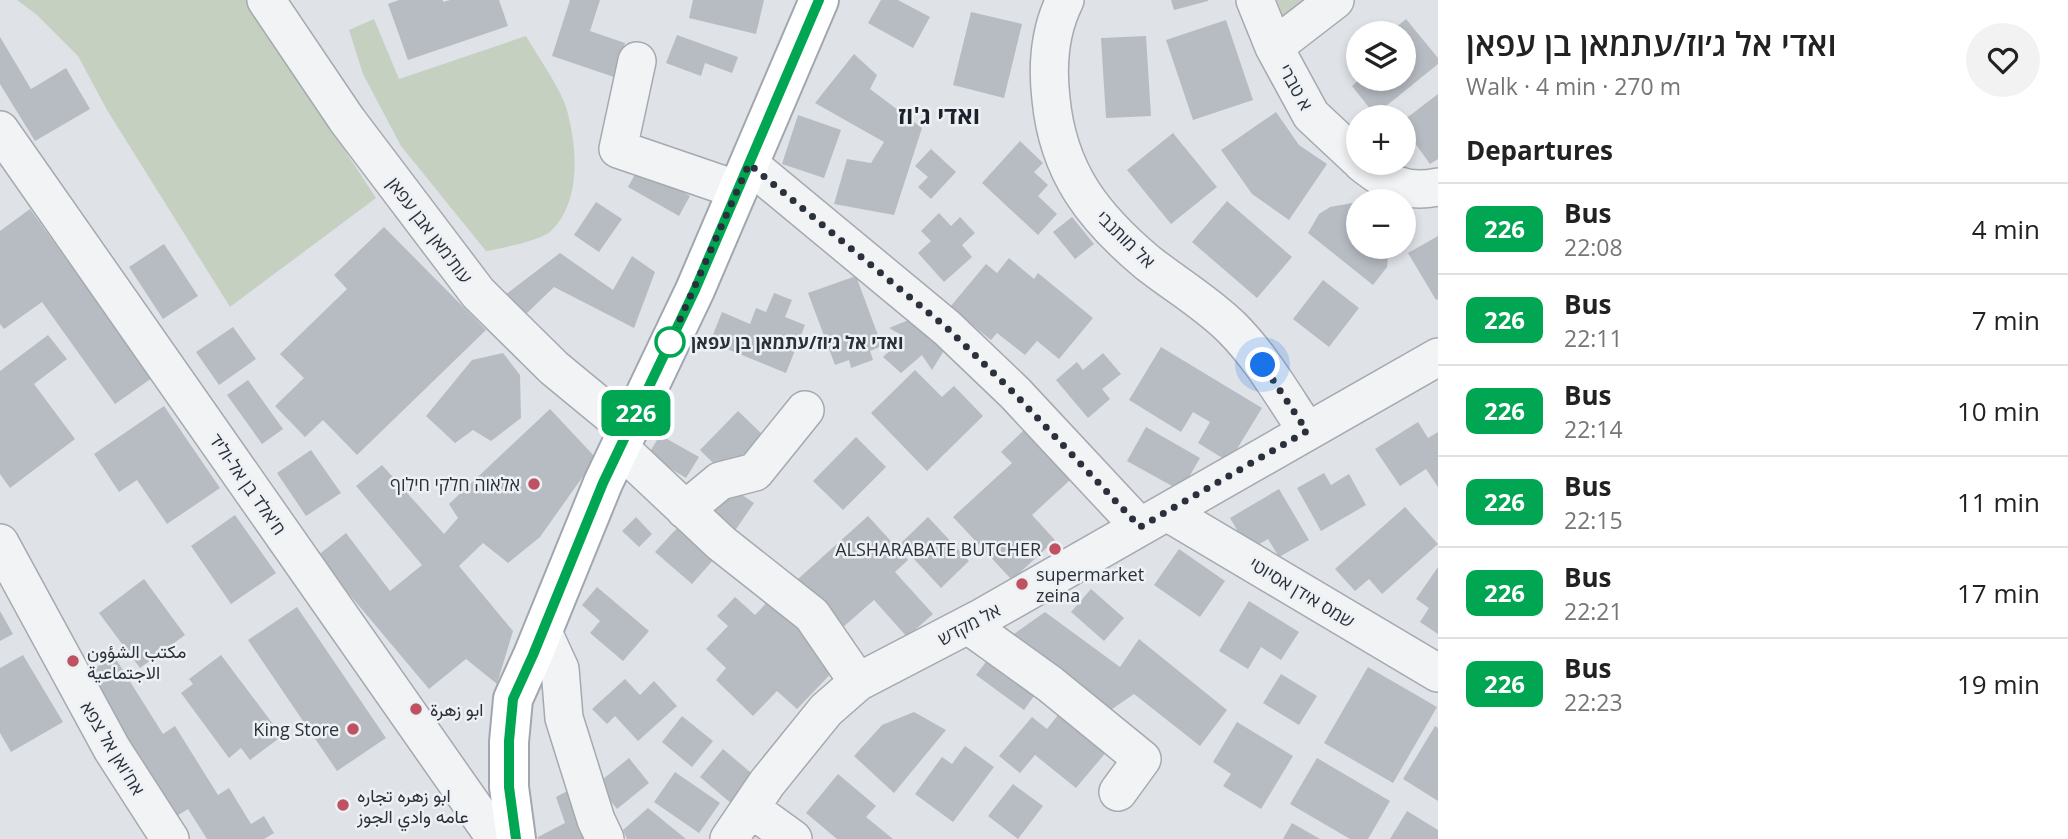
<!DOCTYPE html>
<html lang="en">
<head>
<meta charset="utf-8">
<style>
	body { margin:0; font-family:"Open Sans",Vazirmatn,"Noto Sans Hebrew",sans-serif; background:#f2f2f2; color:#222; height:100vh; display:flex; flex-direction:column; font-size:26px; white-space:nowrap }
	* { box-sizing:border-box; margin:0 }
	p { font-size:23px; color:#767676 }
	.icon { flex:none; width:38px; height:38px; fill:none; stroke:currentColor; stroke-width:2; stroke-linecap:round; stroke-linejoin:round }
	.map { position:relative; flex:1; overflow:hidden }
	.details { display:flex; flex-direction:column; background:#fff; width:630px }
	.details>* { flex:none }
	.badge { padding:0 14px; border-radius:10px; font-size:24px; line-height:46px }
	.fabs { position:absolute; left:1346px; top:21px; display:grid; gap:14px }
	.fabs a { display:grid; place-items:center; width:70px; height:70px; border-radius:50%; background:#fff; box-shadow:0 4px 10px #0003; font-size:35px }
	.you { position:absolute; width:35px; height:35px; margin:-18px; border:5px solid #fff; border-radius:50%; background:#1a73e8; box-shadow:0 0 0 10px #1a73e833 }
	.map>.badge { position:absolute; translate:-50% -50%; box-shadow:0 0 0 4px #fff }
	h2 { padding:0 28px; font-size:26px; line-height:63px }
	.round { display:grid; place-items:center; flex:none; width:74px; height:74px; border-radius:37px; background:#f2f2f2 }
	.overview { display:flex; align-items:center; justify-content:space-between; height:119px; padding:0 28px }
	h1 { font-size:33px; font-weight:600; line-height:52px }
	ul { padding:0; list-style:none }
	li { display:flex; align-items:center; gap:21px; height:91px; padding:0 28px; border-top:2px solid #e0e0e0 }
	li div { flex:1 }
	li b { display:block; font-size:26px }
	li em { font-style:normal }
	li .badge { min-width:77px; font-weight:700; text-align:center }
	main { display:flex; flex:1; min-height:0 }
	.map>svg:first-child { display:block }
	.green { fill:#c5d0c1 }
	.building { fill:#b7bcc3 }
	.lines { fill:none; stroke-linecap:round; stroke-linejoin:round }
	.minor-casing { stroke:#a5a9b0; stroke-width:40 }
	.major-casing { stroke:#a0a7b1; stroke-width:42 }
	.minor { stroke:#f1f3f5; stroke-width:37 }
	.major { stroke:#fff; stroke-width:38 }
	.line-casing { stroke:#fff; stroke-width:16 }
	.line { stroke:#00a651; stroke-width:10 }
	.walk { stroke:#2a313c; stroke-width:7; stroke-dasharray:0 12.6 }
	.stop-dot { fill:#fff; stroke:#00a651; stroke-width:3.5 }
	.poi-dot { fill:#be5263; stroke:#eef1f4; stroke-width:2.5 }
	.labels { text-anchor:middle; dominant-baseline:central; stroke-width:5; stroke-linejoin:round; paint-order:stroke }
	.street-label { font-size:18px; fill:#2a313c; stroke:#eef1f4 }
	.stop-label { font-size:18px; font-weight:bold; fill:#2a313c; stroke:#eef1f4; text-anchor:start }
	.poi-label { font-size:18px; fill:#2a313c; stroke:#eef1f4; text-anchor:start }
	.district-label { font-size:24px; font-weight:bold; fill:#1c222d; stroke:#eef1f4 }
</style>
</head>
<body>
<main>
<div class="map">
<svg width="1438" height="839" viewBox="0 0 1438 839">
	<rect width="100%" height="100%" fill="#dfe2e7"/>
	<path class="green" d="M17,0H246L376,198L230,307L107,110L78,56L37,15Z
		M1277,0H1303L1283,16Z
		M374,19L399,79L526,36C537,55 560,88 566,107C577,144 582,200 552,230C542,241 501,248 486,251L401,146L363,74L349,30Z"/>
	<path class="building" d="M399,0H443V2L450,0H499L508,26L408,60L388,4Z
		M570,0H600L590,31L625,43L614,77L552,56Z
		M693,0H764L756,34L689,18Z
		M881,0H898L930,17L913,48L868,23Z
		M1171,0H1208V1L1174,10Z
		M971,12L1022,24L1004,98L953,85Z
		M1406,19L1438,58V64L1375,115L1352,86L1360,79H1404V33H1389Z
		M1226,20L1253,100L1193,120L1166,40Z
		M677,35L738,57L732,73L705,63L701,76L666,63Z
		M1146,36L1151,116L1106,118L1101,38Z
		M0,37L31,89L66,68L90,109L35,141L0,84Z
		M854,54L877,75L870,89L922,128L894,215L834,204L847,159L871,163L884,142L815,103Z
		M1438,94V159L1430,164L1404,128V120Z
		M1276,112L1299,145L1327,164L1289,220L1252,194L1221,150Z
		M798,115L841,130L824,178L782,164Z
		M1173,133L1217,187L1171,224L1127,170Z
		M1020,141L1043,163L1034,172L1048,185L1038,196L1057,214L1038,235L982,183Z
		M931,149L956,172L931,199L918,187L928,177L915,166Z
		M639,167L690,196L679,216L628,187Z
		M1227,201L1292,257L1257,298L1192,242Z
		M596,202L622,219L599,252L574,235Z
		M1358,202V247H1389L1387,267L1373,285L1308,233L1319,214L1330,207Z
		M30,209L152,378L115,404L42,302L4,329L0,324V231Z
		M939,213L951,226L960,217L975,233L962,245L972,257L944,282L918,253L931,241L921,231Z
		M1072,217L1094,244L1075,259L1053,232Z
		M384,227L486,330L357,455L323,420L305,437L275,406L304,378L280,354L347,289L334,275Z
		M1438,236V299L1436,300L1408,253Z
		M164,244L198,296L163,319L129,267Z
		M560,253L613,290L632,256L655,272L634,328L554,287L526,314L501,298Z
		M1009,258L1034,279L1038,273L1093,318L1059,359L1037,341L1025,355L997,333L991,340L950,307L986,264L997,273Z
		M856,276L882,346L870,351L873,360L851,368L849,360L835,365L808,293Z
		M1323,280L1359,308L1329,347L1293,319Z
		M774,293L792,300L785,317L805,325L786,373L710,342L722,312L750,324L756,308L766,312Z
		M911,319L945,349L932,370L922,355L901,373L883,357L905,337L889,328Z
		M233,327L256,359L219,385L196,352Z
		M48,335L67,359L34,384L75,439L10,488L0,474V371Z
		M1161,347L1262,408L1229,462L1198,443L1210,422L1193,412L1181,432L1129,400Z
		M503,353L520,375L521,418L491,441L473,430L455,443L426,416L472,360Z
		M1103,353L1121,374L1102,389L1110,399L1088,418L1056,380L1077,362L1083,370Z
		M915,370L942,397L954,386L983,416L927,471L871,413Z
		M248,380L283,429L262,444L227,395Z
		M164,406L220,488L167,524L137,480L119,492L94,454Z
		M550,409L596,458L540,537L508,563L483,543L459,566L513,631L497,684L466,659L429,689L317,556L346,533L390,591L422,565L356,486L382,465L444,534L458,518L449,504Z
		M738,411L763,435L724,474L700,450Z
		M1418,422L1428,438L1438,432V487L1426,469L1400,486L1375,449Z
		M1146,427L1200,458L1181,491L1127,461Z
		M1024,430L1070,480L1032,515L1055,540L1012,580L953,517L1012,463L1001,452Z
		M660,435L699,457L686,478L648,455Z
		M856,437L886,467L843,510L813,481Z
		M311,450L341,493L306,516L277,473Z
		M1324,473L1331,485L1349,474L1366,505L1321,531L1297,488Z
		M729,486L754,503L734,532L709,515Z
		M1279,489L1309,540L1279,557L1268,539L1249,550L1230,518Z
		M1405,507L1438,544L1382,594L1369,579L1355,591L1335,569Z
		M235,515L276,573L231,604L191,546Z
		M868,516L908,560L895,572L933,614L907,637L874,600L842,628L798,579Z
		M636,517L652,534L639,547L622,531Z
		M928,517L969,561L941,588L900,544Z
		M678,527L714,559L692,584L655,552Z
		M1179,549L1225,581L1200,617L1154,585Z
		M1438,567V634L1420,622L1429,608L1416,599Z
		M144,579L185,635L140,668L99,613Z
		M597,587L649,631L623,661L590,633L600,621L582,605Z
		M1091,589L1124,618L1104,641L1071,612Z
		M773,596L843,661L797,709L777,691L753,716L716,680L726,668L706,649L728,626L717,616L735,597L755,615Z
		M1249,601L1299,632L1281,660L1261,647L1248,669L1219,651Z
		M297,607L386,738L337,771L248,640Z
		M0,611L13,634L0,641Z
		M1045,612L1120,667L1139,639L1227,710L1200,746L1134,694L1099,718L1007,639Z
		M995,650L1042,685L1024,710L976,675Z
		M23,655L63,722L11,752L0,733V668Z
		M221,655L282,736L250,760L241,748L229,758L181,693L193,684L189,679Z
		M114,656L163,734L175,726L218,795L229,788L251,824L264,816L274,833L264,839H207L188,809L172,819L82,676Z
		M1368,667L1437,707L1393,783L1324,743Z
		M1281,674L1317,696L1299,725L1263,703Z
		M625,679L640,695L654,681L677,706L638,741L615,716L607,724L592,709Z
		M1066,705L1113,744L1076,788L1035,755L1020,773L999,756L1032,717L1047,729Z
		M914,712L946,730L894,793L854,756L882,725Z
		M682,716L713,741L692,767L662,742Z
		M1237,722L1293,756L1261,809L1223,786L1231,774L1213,762Z
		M1435,726L1438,728V801L1403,779Z
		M965,746L994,767L953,822L915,794L942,757L952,764Z
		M723,749L756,777L732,804L700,777Z
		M629,758L649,783L617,809L597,784Z
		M1317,758L1390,801L1368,839H1350L1290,804Z
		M675,772L720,803L699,833L654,802Z
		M838,774L876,806L866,817L893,839H837L806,813Z
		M1013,784L1043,806L1018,839L988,816Z
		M575,787L601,839H538V837L565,823L556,797Z
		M648,808L686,839H627L623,830Z
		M1407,811L1438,830V839H1390Z
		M1292,823L1320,839H1283Z"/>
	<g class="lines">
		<defs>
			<path id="minor" d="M266,0L347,120L478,293L554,368L628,429
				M1065,0C1050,30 1047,65 1051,99C1058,172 1093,217 1148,263C1176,285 1207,303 1232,328C1262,358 1284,397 1307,431
				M1255,0L1274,47L1311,115L1358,159
				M1274,47L1335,0
				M637,61L618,149L738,190
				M0,130L496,839
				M1362,163C1387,183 1405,194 1438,187
				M749,164L947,328L1015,393L1140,527
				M620,448L721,543L812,615L858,682
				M685,510L720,481L755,472L805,410
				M1167,512L1438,673
				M0,543L112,749L170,839
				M968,625L1050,684L1142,759L1118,792
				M543,632L560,669L564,718L596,820L605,839
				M750,808L793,839
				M729,839L767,783L826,710L858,682L979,619L1438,357"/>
			<path id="major" d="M516,839L509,787V742L513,699L533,655L603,483L695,290L819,0"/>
		</defs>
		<use href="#minor" class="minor-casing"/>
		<use href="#major" class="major-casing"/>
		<use href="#minor" class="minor"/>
		<use href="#major" class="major"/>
	</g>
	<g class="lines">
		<defs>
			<path id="line" d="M516,839L509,787V741L513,699L533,655L603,483L695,290L819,0"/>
		</defs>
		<use href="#line" class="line-casing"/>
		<use href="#line" class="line"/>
		<path class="walk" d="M670,342L749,164L947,328L1014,393L1140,527L1307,431L1263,365"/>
	</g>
	<circle class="stop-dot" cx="670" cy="342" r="14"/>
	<g class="poi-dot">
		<circle cx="534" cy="484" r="7"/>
		<circle cx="1055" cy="549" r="7"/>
		<circle cx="1022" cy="584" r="7"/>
		<circle cx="73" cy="661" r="7"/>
		<circle cx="416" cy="709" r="7"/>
		<circle cx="353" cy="729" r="7"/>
		<circle cx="343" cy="805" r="7"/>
	</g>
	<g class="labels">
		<g class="street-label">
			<text transform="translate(1296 87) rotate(61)">א טברי</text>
			<text transform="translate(430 230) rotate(53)">עות'מאן אבן עפאן</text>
			<text transform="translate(1126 239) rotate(44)">אל מותנבי</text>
			<text transform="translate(248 484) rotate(55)">ח'אלד בן אל-וליד</text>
			<text transform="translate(1302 592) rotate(31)">שמס אידן אסיוטי</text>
			<text transform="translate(969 624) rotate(-28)">אל מקדש</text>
			<text transform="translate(113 748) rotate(59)">אח'ואן אל צפא</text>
		</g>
		<g class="stop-label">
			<text x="691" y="342">ואדי אל ג׳וז/עתמאן בן עפאן</text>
		</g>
		<g class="poi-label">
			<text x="520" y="484" text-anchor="end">אלאוה חלקי חילוף</text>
			<text x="1041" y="549" text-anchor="end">ALSHARABATE BUTCHER</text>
			<text x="1036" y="574">supermarket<tspan x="1036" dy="21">zeina</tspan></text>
			<text x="87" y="651">مكتب الشؤون<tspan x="87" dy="21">الاجتماعية</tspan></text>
			<text x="430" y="709">ابو زهرة</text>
			<text x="339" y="729" text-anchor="end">King Store</text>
			<text x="357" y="795">ابو زهره تجاره<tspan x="357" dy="21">عامه وادي الجوز</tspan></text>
		</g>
		<g class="district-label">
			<text x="939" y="114">ואדי ג'וז</text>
		</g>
	</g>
</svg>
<div class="fabs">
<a><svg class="icon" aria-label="layers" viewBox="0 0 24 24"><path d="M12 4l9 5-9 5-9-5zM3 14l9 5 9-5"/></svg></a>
<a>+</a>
<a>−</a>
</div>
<div class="you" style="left:1263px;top:365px"></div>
<b class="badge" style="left:636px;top:413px;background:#00a651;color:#fff">226</b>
</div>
<section class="details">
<div class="overview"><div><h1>ואדי אל ג׳וז/עתמאן בן עפאן</h1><p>Walk · 4 min · 270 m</p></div><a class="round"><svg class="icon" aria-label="heart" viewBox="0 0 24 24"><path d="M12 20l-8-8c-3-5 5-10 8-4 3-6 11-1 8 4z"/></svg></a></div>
<h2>Departures</h2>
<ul>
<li><span class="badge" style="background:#00a651;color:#fff">226</span><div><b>Bus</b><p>22:08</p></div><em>4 min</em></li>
<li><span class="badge" style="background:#00a651;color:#fff">226</span><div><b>Bus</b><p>22:11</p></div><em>7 min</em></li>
<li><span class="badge" style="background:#00a651;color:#fff">226</span><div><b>Bus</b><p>22:14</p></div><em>10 min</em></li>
<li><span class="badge" style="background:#00a651;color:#fff">226</span><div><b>Bus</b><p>22:15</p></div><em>11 min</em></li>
<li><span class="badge" style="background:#00a651;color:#fff">226</span><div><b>Bus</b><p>22:21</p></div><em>17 min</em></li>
<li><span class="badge" style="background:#00a651;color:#fff">226</span><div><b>Bus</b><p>22:23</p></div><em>19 min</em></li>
</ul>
</section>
</main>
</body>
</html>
